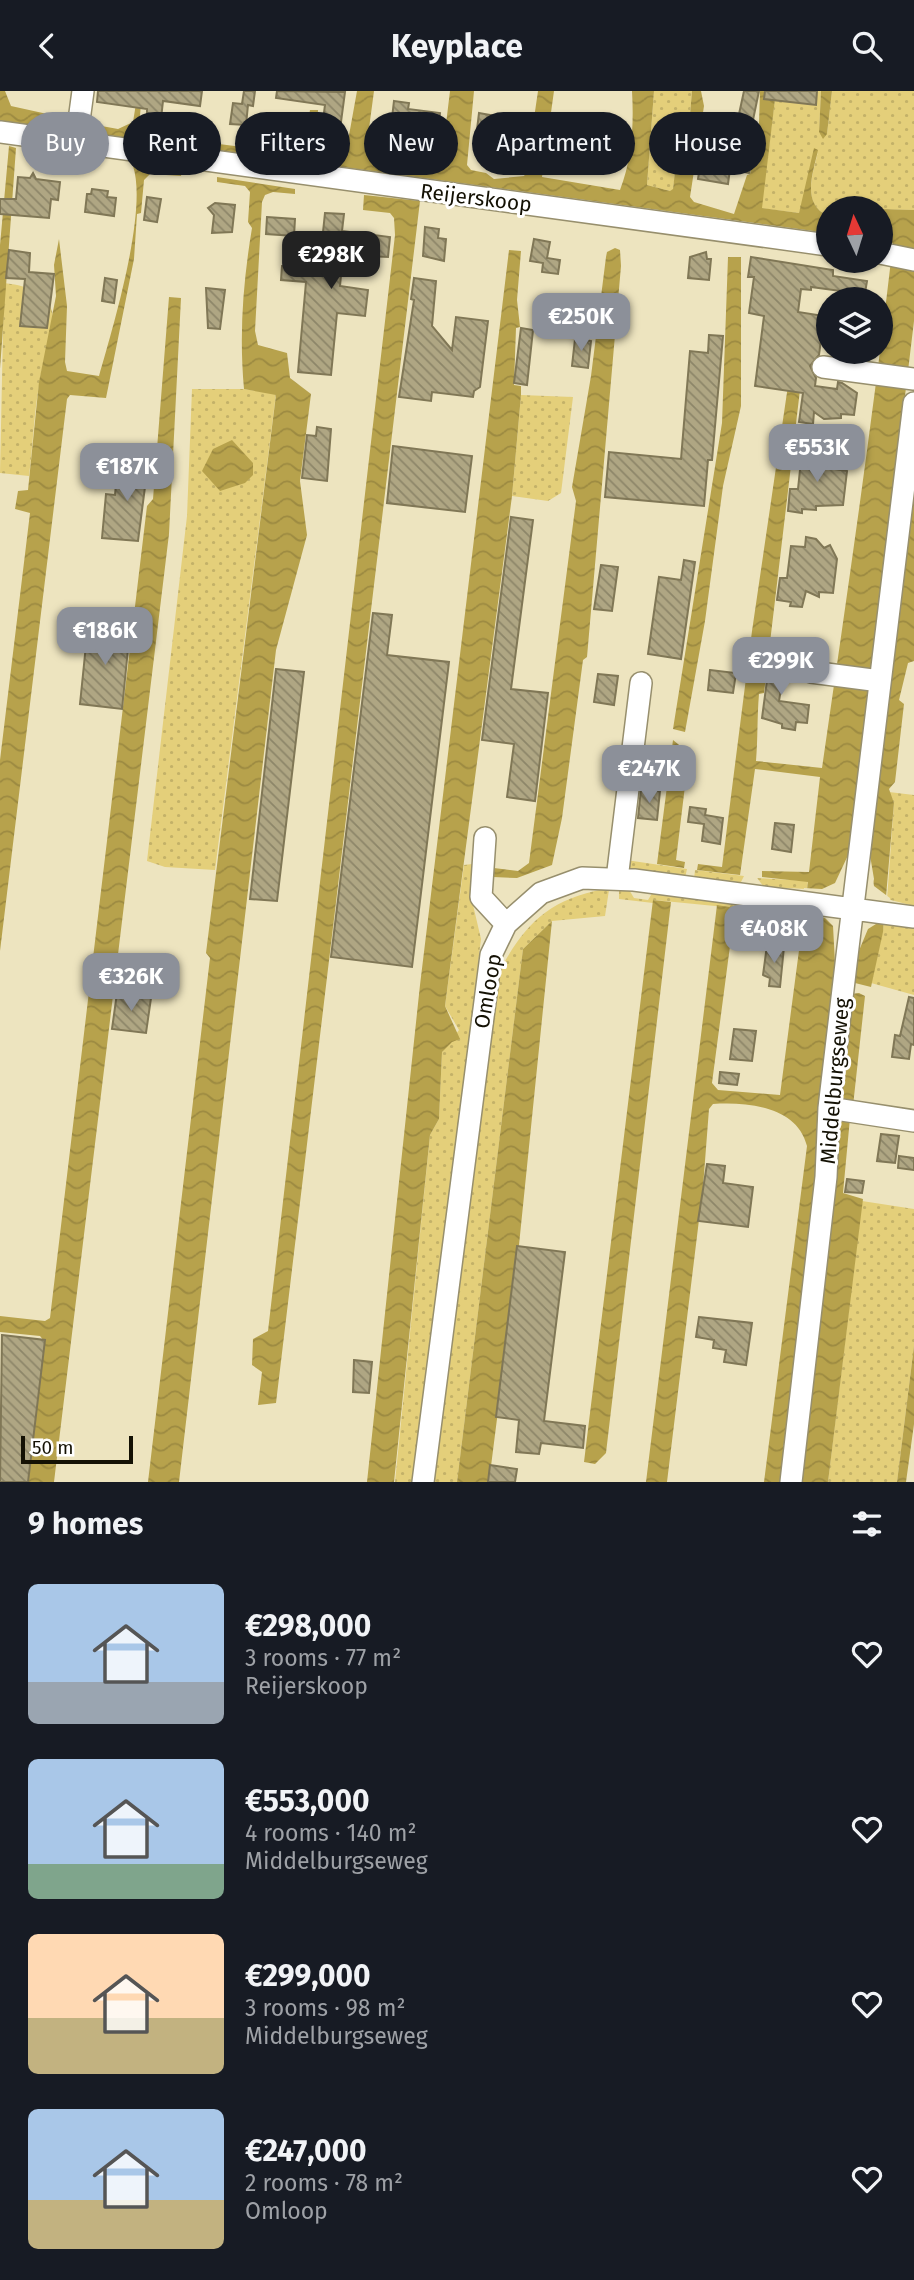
<!DOCTYPE html>
<meta charset="utf-8">
<style>
:root{--surface:#171b24;--page:#242831;--text:#f1f3f6;--muted:#9ea1a6;--accent:#8c9099}
body{margin:0;font-family:"Fira Sans",sans-serif;background:var(--page);color:var(--text);height:100vh;display:flex;flex-direction:column;font-size:26px;white-space:nowrap}
*{box-sizing:border-box;margin:0}
p{font-size:23px;color:var(--muted)}
.icon{flex:none;width:38px;height:38px;fill:none;stroke:currentColor;stroke-width:2;stroke-linecap:round;stroke-linejoin:round}
.map{position:relative;height:1391px;overflow:hidden}
.drawer{display:flex;flex-direction:column;background:var(--surface);flex:1}
.drawer>*{flex:none}
.guide{position:absolute;left:21px;top:21px;width:873px;height:63px;display:flex;gap:14px}
.needle{width:46px;rotate:356deg}
.controls{position:absolute;left:816px;top:105px;display:grid;gap:14px}
.controls a{display:grid;place-items:center;width:77px;height:77px;border-radius:50%;background:var(--surface);box-shadow:0 2px 5px #0004;font-size:35px}
.scale{position:absolute;left:21px;bottom:18px;width:112px;box-sizing:border-box;padding-left:7px;border:4px solid #141104;border-top:0;font-size:19px;line-height:24px;white-space:nowrap;color:#141104;-webkit-text-stroke:5px #fff;paint-order:stroke}
.price{position:absolute;translate:-50% -60px;padding:0 16px;border-radius:14px;background:var(--accent);color:#fff;font-size:23px;line-height:46px;filter:drop-shadow(0 2px 4px #0008)}
.price::after{content:'';position:absolute;left:50%;top:42px;width:21px;height:16px;margin-left:-10px;background:inherit;clip-path:polygon(0 0,100% 0,50% 100%)}
.price.selected{background:#222;color:#fff}
ul{padding:0;list-style:none}
li{display:flex;align-items:center;gap:21px;height:175px;padding:0 28px}
li span{display:grid;place-items:center;flex:none;width:196px;height:140px;border-radius:10px;color:#555}
li>.icon{margin-inline-start:auto}
span .icon{width:84px;height:84px;fill:#fffc;stroke-width:1}
li b{font-size:30px}
h2{display:flex;justify-content:space-between;align-items:center;height:84px;padding:0 28px;font-size:30px}
.chip{padding:0 24px;border-radius:32px;background:var(--surface);box-shadow:0 2px 5px #0004;font-size:24px;line-height:63px}
.chip.selected{background:var(--accent);color:#fff}
header{display:flex;justify-content:space-between;align-items:center;height:91px;padding:0 28px;background:var(--surface);font-size:32px;font-weight:700}
.map>svg:first-child{display:block}
</style>
<header><svg class="icon" aria-label="back" viewBox="0 0 24 24"><path d="M15 5l-7 7 7 7"/></svg>Keyplace<svg class="icon" aria-label="search" viewBox="0 0 24 24"><circle cx="10" cy="10" r="6"/><path d="M15 15l6 6"/></svg></header>
<div class="map">
<svg width="914" height="1391" viewBox="0 0 914 1391">
<defs>
<pattern id="grass-dots" width="8" height="8" patternUnits="userSpaceOnUse" patternTransform="scale(1.75)"><rect width="8" height="8" fill="#e4cf7a"/><path d="M2 2h.1M6 6h.1" fill="none" stroke="#c3b168" stroke-width="1.8" stroke-linecap="round"/></pattern>
<pattern id="water-waves" width="16" height="10" patternUnits="userSpaceOnUse" patternTransform="scale(1.75)"><rect width="16" height="10" fill="#b7a24c"/><path d="M0 5q4-4 8 0t8 0" fill="none" stroke="#9c8a41"/></pattern>
<pattern id="building-back-hatch" width="6" height="6" patternUnits="userSpaceOnUse" patternTransform="scale(1.75)"><rect width="6" height="6" fill="#afa683"/><path d="M-1 5l2 2M0 0l6 6M5-1l2 2" fill="none" stroke="#8d8669"/></pattern>
</defs>
<rect width="100%" height="100%" fill="#ede4bf"/>
<!-- grass -->
<path fill="url(#grass-dots)" d="M654,0H692L690,24L681,29L673,99L670,100L647,94Z
M776,0H821L819,41L827,43L832,0H914V119L828,117V125C801,112 813,84 818,60L799,122L761,117Z
M4,192C22,194 46,199 52,220C55,234 42,273 40,289C34,320 33,353 29,385L0,382Z
M192,298H244L276,303L215,779L165,776L147,770L187,425Z
M521,304L573,306L561,402L548,410L512,405Z
M889,701L914,704V815L887,808L894,712Z
M626,769L687,778L685,787L631,778Z
M472,773L470,801L481,848L415,1391H395L430,1044L439,1028L442,961L459,939L445,915L464,774Z
M695,779L744,785L740,793L694,788Z
M757,787L808,790L807,798L764,796Z
M628,797L634,807L648,809L654,799L761,815L762,832L734,828L735,817L654,809L653,812L619,808V799Z
M604,798L609,799L605,825L552,830L523,858L457,1391H431L494,890C522,837 543,810 604,798Z
M783,815L804,821L801,838L771,834L776,819Z
M885,830L914,838V904L871,892Z
M862,1110L914,1118V1255L897,1391H828Z"/>
<!-- water -->
<path fill="url(#water-waves)" d="M0,0H5L11,15L70,28L69,39L0,30Z
M138,0H142L139,37L219,53L298,63L302,61L310,19H318L316,54L346,61L357,0H374L366,60L438,68L442,66L450,0H474L467,74L471,79L486,82L494,88L524,85L526,82L538,0H554L542,86L620,99C632,68 634,34 632,0H654L647,94L670,100L673,98L681,29L690,24L692,0H701L704,15L690,106L694,111L734,123L747,84L750,83L759,32L760,0H776L762,117L799,122L814,57L818,59C813,83 801,112 828,125V142L85,41V32L118,38L133,31Z
M821,0H832L827,43L823,48L819,41Z
M9,55L16,57L0,278V154Z
M133,75L182,80L181,85L150,83L144,89L141,122L137,123L134,168L106,307L70,304L67,308L0,860V669L30,422L15,418L18,400L28,399L39,291L56,205L54,174L59,148L67,215L65,271L67,280L99,285C113,236 148,120 133,75Z
M217,86L295,98V103L273,101L265,104L262,111L255,240L258,254L287,262L290,287L311,303L300,390L307,444L276,559L179,1391H148L210,867L206,862L276,304L244,298C239,243 243,191 252,137L248,131L250,101L245,95L217,91Z
M364,104L420,110L276,1312L258,1314L262,1281L252,1274L253,1248L268,1240L395,144L394,127L390,122L363,119Z
M880,118L914,119V230L850,763L840,786L836,874L817,1029L820,1052L790,1345L783,1355L785,1391H764L807,1055C797,1015 748,1011 713,1013L709,1018L703,1096L667,1391H646L717,814L735,817L712,992L718,999L780,1004L808,791L762,786V780L809,781L820,686L755,678L740,784L697,779L698,773L722,776L752,540L796,240L802,282L764,602L759,603C757,626 758,647 756,670L822,677C847,504 873,328 893,152L880,150Z
M615,157L620,159L621,175L587,566L583,569L562,727L552,774L517,787L493,786L494,777L518,780L529,772L576,410L572,396L591,285L606,166L607,161Z
M509,159L521,160L517,209L520,236L516,237L514,294L521,295V304L512,405L445,915L460,948L452,951L442,961L439,1028L430,1044L394,1391H367L420,894Z
M728,166H741V315L723,395L705,530L685,641L673,638L722,332Z
M169,206L181,207L169,443L54,1391H27L44,1250L40,1245L0,1241V1225L45,1230L50,1227L147,415L153,408Z
M232,349L253,372V384L245,392L220,400L202,380L213,358Z
M914,405V570L908,572L899,609L904,613L895,691L889,698L894,712L883,841L871,896L855,892L854,878L874,788L870,764Z
M673,649L689,662L676,769L685,771L684,777L657,773Z
M653,809L671,811L606,1362L595,1373L584,1371Z
M552,830L519,1154L489,1391H457L523,858Z
M859,902L865,905L853,1015L842,1012V983L848,955L845,945L851,903Z
M850,1027L843,1102L863,1108L828,1391H799L838,1029Z
M914,1255V1333L906,1391H897Z"/>
<!-- pier -->
<path fill="#ede4bf" d="M850,760L853,764L844,787L838,835L840,872H835L833,835L825,827L801,821L804,797L822,798L835,792Z
M869,761L874,795L890,807L888,833H876L868,838L853,874L870,788Z"/>
<!-- building -->
<path fill="url(#building-back-hatch)" stroke="#807756" stroke-width="2" d="M98,0H202L200,15L163,10L161,28L147,26V18L97,11Z
M244,0H255L253,15L248,14L246,34L230,33L233,12L242,13Z
M277,0L345,1L341,31L323,29L325,14L276,7Z
M744,0H759L748,53L753,54L754,60L749,82L730,78L728,93L698,88L707,31L736,37Z
M765,0H817L816,14L764,8Z
M394,10L409,12L408,18L440,22L438,42L403,38L404,26L392,27Z
M479,22L496,25L493,46L486,56L482,48L476,47Z
M603,35L620,37L617,61L591,58L594,36Z
M33,82L36,88L60,91L58,109L51,108L49,127L0,123V108H16L18,86L30,87Z
M92,98L108,100L107,106L116,107L114,125L85,121L87,103H91Z
M147,106L161,108L157,131L144,129Z
M215,112L235,114L232,141L212,142L214,124L208,117Z
M325,122L344,123L342,140L390,146L388,166L343,164L340,195L368,199L365,225L337,222L331,284L298,281L306,191L281,189L282,175L307,178L308,169L320,170Z
M267,126L295,128L294,145L266,143Z
M425,136L439,138L438,147L446,148L444,170L423,165Z
M534,148L550,151L547,167L560,169L558,183L542,181L543,172L530,170Z
M9,159L30,162L29,181L54,183L47,237L20,235L25,188L6,187Z
M706,161L707,168H711L709,189L688,187L690,166Z
M751,166L833,179V185L867,190L864,208H839L841,200L811,196V199L801,198L798,221L824,225L819,264L810,275L816,287L815,295L837,298L838,291L842,292L857,302L854,324L841,323V327L824,328L814,321L813,333L799,331L803,302L755,295L764,225L749,222L754,186H748Z
M105,187L117,189L114,212L102,210Z
M414,187L436,190L432,235L452,259L456,226L488,230L480,296L474,300L473,306L432,301L431,310L399,306L414,209L411,208Z
M206,197L225,199L220,238L208,237Z
M521,237L533,239L527,294L514,292Z
M709,244L723,245L712,369H708L704,415L605,406L609,361L681,368L690,260L708,262Z
M575,248L591,250L588,277L572,275Z
M317,336L331,338L327,390L302,387L307,344L316,345Z
M393,355L472,365L465,421L387,412Z
M802,360L829,365L828,377L847,380L843,414L816,415V419L802,418V422L788,420L790,398H798Z
M132,363L149,365L138,450L102,447L106,403L115,404L117,382L130,383Z
M511,426L533,429L511,598L548,602L535,710L507,706L514,653L482,649Z
M806,446L816,448L824,457L830,454L837,468L833,502L819,501V506L806,500L802,516L790,515L791,511L777,509L780,487H787L791,455L805,456Z
M684,469L695,471L681,568L648,563L659,486L681,489Z
M601,474L618,476L612,520L594,518Z
M373,522L392,524L387,564L449,571L412,876L331,866Z
M88,534L130,538L122,618L80,613Z
M771,559L787,561L779,610L809,614L807,632L796,631L795,639L782,637V633L762,627Z
M276,578L304,581L277,810L250,808Z
M710,579L736,582L733,602L708,599Z
M598,583L618,585L614,614L594,611Z
M641,698L660,700L657,729L638,727Z
M690,716L706,718L705,724L723,727L720,753L702,750L704,733L688,731Z
M775,732L794,734L791,761L772,758Z
M767,854L784,856L780,896L769,895L770,887L763,884Z
M117,902L151,907L146,942L112,938Z
M909,906L914,907V954L911,953L909,968L892,966L895,944L900,945Z
M734,938L756,940L752,970L730,968Z
M720,981L739,983L737,994L719,992Z
M881,1043L899,1045L895,1072L877,1070Z
M899,1065L914,1067V1079L898,1077Z
M707,1073L725,1075L723,1092L753,1096L748,1136L698,1130Z
M847,1088L864,1090L862,1102L845,1101Z
M517,1155L565,1161L544,1330L585,1335L583,1357L541,1352L539,1363L516,1361L519,1329L496,1326Z
M699,1226L752,1232L746,1274L724,1271L726,1259L713,1257L714,1249L696,1246Z
M2,1244L45,1249L28,1391H0Z
M354,1269L372,1271L369,1302L353,1301Z
M490,1374L517,1378L515,1391H488Z"/>
<g fill="none" stroke-linecap="round" stroke-linejoin="round">
<defs>
<path id="minor" d="M0,41L828,154
M76,52L83,0
M880,162L914,169
M823,276L914,288
M811,581L880,590
M485,747L481,806L506,833
M617,788L641,592
M829,1017L914,1030
M423,1391L491,864L506,833L541,802L582,787L634,789L914,826
M791,1391L826,1086L829,1017L846,873L914,312"/>
</defs>
<!-- minor casing -->
<use href="#minor" stroke="#978f6d" stroke-width="24"/>
<!-- minor -->
<use href="#minor" stroke="#fff" stroke-width="21"/>
</g>
<g text-anchor="middle" stroke-width="6" stroke-linejoin="round" paint-order="stroke">
<!-- street labels -->
<g font-size="21" fill="#141104" stroke="#fff">
<text transform="translate(476 107) rotate(7)" y="7">Reijerskoop</text>
<text transform="translate(488 900) rotate(-80)" y="7">Omloop</text>
<text transform="translate(835 990) rotate(-85)" y="7">Middelburgseweg</text>
</g>
</g>
</svg>
<div class="controls">
<a><svg class="needle" viewBox="-14 -14 28 28"><path d="M0-13l5 13h-10z" fill="#e53935"/><path d="M0 13l5-13h-10z" fill="#9ea1a6"/></svg></a>
<a><svg class="icon" aria-label="layers" viewBox="0 0 24 24"><path d="M12 4l9 5-9 5-9-5zM3 14l9 5 9-5"/></svg></a>
</div>
<div class="scale">50 m</div>
<b class="price selected" style="left:331px;top:200px">€298K</b>
<b class="price" style="left:581px;top:262px">€250K</b>
<b class="price" style="left:817px;top:393px">€553K</b>
<b class="price" style="left:127px;top:412px">€187K</b>
<b class="price" style="left:105px;top:576px">€186K</b>
<b class="price" style="left:781px;top:606px">€299K</b>
<b class="price" style="left:649px;top:714px">€247K</b>
<b class="price" style="left:774px;top:874px">€408K</b>
<b class="price" style="left:131px;top:922px">€326K</b>
<div class="guide">
<a class="chip selected">Buy</a>
<a class="chip">Rent</a>
<a class="chip">Filters</a>
<a class="chip">New</a>
<a class="chip">Apartment</a>
<a class="chip">House</a>
</div>
</div>
<section class="drawer">
<h2>9 homes<svg class="icon" aria-label="filters" viewBox="0 0 24 24"><path d="M4 7h16M4 17h16"/><circle cx="9" cy="7" r="2"/><circle cx="15" cy="17" r="2"/></svg></h2>
<ul>
<li><span style="background:linear-gradient(#a9c7e8 70%,#9aa5b1 0)"><svg class="icon" aria-label="home" viewBox="0 0 24 24"><path d="M3 11l9-7 9 7M6 9v11h12V9"/></svg></span><div><b>€298,000</b><p>3 rooms · 77 m²</p><p>Reijerskoop</p></div><svg class="icon" aria-label="heart" viewBox="0 0 24 24"><path d="M12 20l-8-8c-3-5 5-10 8-4 3-6 11-1 8 4z"/></svg></li>
<li><span style="background:linear-gradient(#a9c7e8 75%,#7fa58c 0)"><svg class="icon" aria-label="home" viewBox="0 0 24 24"><path d="M3 11l9-7 9 7M6 9v11h12V9"/></svg></span><div><b>€553,000</b><p>4 rooms · 140 m²</p><p>Middelburgseweg</p></div><svg class="icon" aria-label="heart" viewBox="0 0 24 24"><path d="M12 20l-8-8c-3-5 5-10 8-4 3-6 11-1 8 4z"/></svg></li>
<li><span style="background:linear-gradient(#ffd9b3 60%,#c2b280 0)"><svg class="icon" aria-label="home" viewBox="0 0 24 24"><path d="M3 11l9-7 9 7M6 9v11h12V9"/></svg></span><div><b>€299,000</b><p>3 rooms · 98 m²</p><p>Middelburgseweg</p></div><svg class="icon" aria-label="heart" viewBox="0 0 24 24"><path d="M12 20l-8-8c-3-5 5-10 8-4 3-6 11-1 8 4z"/></svg></li>
<li><span style="background:linear-gradient(#a9c7e8 65%,#c2b280 0)"><svg class="icon" aria-label="home" viewBox="0 0 24 24"><path d="M3 11l9-7 9 7M6 9v11h12V9"/></svg></span><div><b>€247,000</b><p>2 rooms · 78 m²</p><p>Omloop</p></div><svg class="icon" aria-label="heart" viewBox="0 0 24 24"><path d="M12 20l-8-8c-3-5 5-10 8-4 3-6 11-1 8 4z"/></svg></li>
</ul>
</section>
